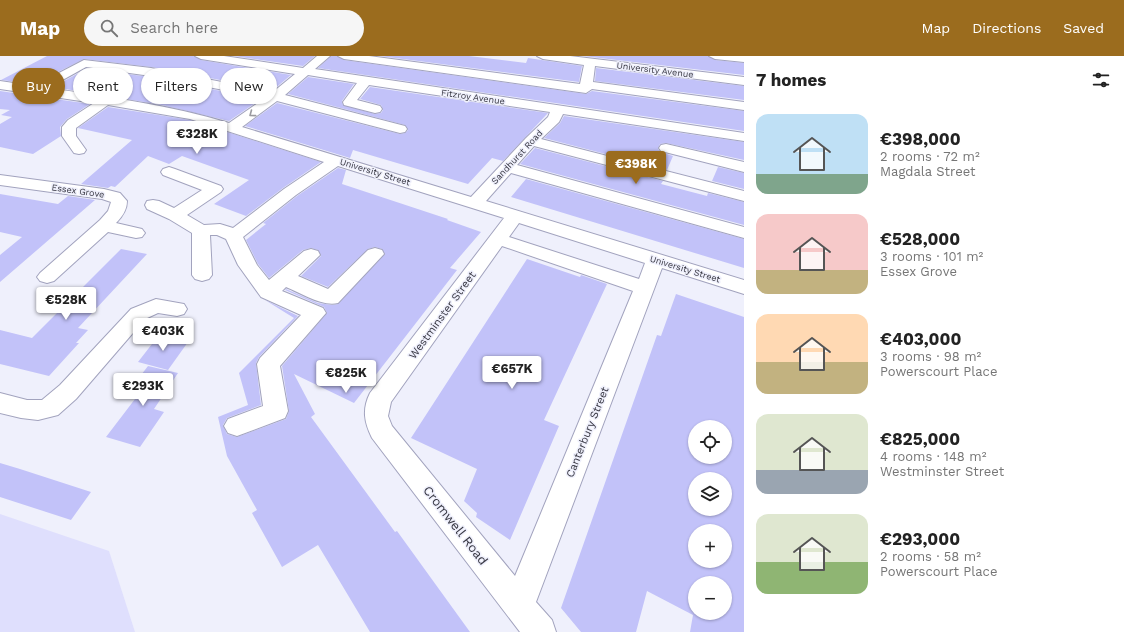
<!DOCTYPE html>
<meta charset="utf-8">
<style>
:root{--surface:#fff;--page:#f6f6f6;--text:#222;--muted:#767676;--accent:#9b6c1e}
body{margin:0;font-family:"Work Sans",sans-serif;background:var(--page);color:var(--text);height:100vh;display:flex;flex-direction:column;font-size:15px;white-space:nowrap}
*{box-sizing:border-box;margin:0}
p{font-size:13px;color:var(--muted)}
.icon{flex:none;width:22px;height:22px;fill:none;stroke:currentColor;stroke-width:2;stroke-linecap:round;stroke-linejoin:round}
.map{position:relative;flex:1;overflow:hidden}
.drawer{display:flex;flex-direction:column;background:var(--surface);width:380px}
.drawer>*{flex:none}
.hud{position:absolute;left:12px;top:12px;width:380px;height:36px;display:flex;gap:8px}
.buttons{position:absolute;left:688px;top:364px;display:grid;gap:8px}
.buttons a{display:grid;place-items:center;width:44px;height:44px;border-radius:50%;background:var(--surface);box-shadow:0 1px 3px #0004;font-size:20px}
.price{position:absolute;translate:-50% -34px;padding:0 9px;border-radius:4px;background:#fff;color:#222;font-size:13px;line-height:26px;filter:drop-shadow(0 1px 2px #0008)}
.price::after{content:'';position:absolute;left:50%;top:24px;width:12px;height:9px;margin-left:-6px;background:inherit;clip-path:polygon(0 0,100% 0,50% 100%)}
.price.current{background:var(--accent);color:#fff}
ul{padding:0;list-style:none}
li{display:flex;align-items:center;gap:12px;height:100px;padding:0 12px}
li span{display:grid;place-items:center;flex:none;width:112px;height:80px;border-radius:12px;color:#555}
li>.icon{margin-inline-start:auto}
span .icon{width:48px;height:48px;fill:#fffc;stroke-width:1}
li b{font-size:17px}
h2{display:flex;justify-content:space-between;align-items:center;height:48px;padding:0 12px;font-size:17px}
.chip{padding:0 14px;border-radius:18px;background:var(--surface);box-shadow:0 1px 3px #0004;font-size:14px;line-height:36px}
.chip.current{background:var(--accent);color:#fff}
header{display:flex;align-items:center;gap:24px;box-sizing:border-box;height:56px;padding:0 20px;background:var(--accent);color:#fff}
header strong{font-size:19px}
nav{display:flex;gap:22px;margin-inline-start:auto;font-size:14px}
.search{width:280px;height:36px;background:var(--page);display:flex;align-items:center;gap:10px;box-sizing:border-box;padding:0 14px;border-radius:22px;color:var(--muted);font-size:15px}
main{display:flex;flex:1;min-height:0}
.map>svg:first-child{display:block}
</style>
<header>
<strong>Map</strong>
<div class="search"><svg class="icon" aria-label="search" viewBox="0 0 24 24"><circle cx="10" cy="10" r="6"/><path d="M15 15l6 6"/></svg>Search here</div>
<nav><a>Map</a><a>Directions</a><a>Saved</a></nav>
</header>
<main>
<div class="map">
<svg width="744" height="576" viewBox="0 0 744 576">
<rect width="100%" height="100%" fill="#eff0fc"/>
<!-- green -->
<path fill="#dfdffd" d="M0,458L109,495L135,576H0Z"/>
<!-- building -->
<path fill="#c2c2f9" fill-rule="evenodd" d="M47,0H194L201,4L291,19L273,34L151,11L84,3L34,28L1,24Z
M234,0H315L303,10Z
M331,0H337L344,4L586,38L592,35L744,55V75L318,12Z
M380,0H469L526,7L528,2L582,10L579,26Z
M583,0H708L715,4L744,7V19Z
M596,12L744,30V44L595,25Z
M86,13L151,21L261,43L229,65L162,49L53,31Z
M308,21L354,28L342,45L343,49L375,58L381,57L383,54L381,49L360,43L370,31L548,57L503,105L492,102L468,128L353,94L350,102L245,70L277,47L400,78L405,77L408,74L405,69L288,38Z
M0,35L90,48L67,63L60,71L61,80L33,98L0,91V68L12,61L1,59L10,54L0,53Z
M108,51L190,64L321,106L283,132L246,160L214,148L249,124L182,100L169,108L148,100L115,131L111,130L108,132L81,128L132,84L78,72Z
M564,60L744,86V104L666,87L660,88L658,93L661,96L673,100L667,114L544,82L560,67Z
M535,92L663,125L661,128L707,140L708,137L744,146V169L520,108Z
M718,111L744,117V133L712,125Z
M338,112L346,114L342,128L448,163L447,164L481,176L450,212L457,214L354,347L294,318L315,358L311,361L395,476L397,475L470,576H370L318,489L282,511L252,457L257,454L227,400L218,361L248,349L239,317L294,262L265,244L298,260L259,301L256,307L261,349L227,362L223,369L227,378L237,381L286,363L289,355L282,310L327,257L324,251L285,234L286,233L318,247L332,249L338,248L385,198L382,193L375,191L368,193L328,231L301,220L321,200L318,194L311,192L303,194L269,222L258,208L246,184L266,168L263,167L297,140Z
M526,123L744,183V212L511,141Z
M0,138L58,148L68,140L95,144L0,226V199L22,181L0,176Z
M121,193L147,198L78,272L88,274L76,287H79L49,320L0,308V274L32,282Z
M527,203L580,221L581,219L607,228L544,364L559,370L510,484L476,461L477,457L464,445L477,413L411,382Z
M676,238L744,261V576H690L693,559L647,535L636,576H581L561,552L657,279L661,280ZM695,371H725V401H695ZM695,423H725V453H695ZM695,475H725V505H695ZM695,527H725V557H695Z
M159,279L188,286L168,314L138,306Z
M148,310L178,317L154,353L164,356L140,391L106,381L135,343L125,340Z
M0,407L20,413L91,436L71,464L0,441Z"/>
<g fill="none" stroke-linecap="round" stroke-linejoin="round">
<defs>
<path id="minor" d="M195,0H224L303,12L317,0H330L315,13L744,77V85L563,58L559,66L541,83L744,135V145L534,90L517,109L744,171V182L511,117L486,145L744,224V238L662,212L536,546L552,564L556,576H520L372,382C364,366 362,353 370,337L504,162L338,110L296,139L243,181L257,209L269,224L304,195L311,193L318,195L320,199L298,220L328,233L368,194L375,192L382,194L384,198L338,247C322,251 301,237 286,231L282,235L323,252L326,257L280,310L288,355L285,362L237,380L228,377L224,370L228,363L263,350L257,308L260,302L301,259L261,241L238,209L226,183L217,179H210L212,219L209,223L202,225L195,223L192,219V177L169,163L147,153L145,149L147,145L153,144L159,145L174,152L202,134L163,119L161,116L163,113L169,111L175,113L221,130L223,133L221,136L187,159L204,169L220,168L233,172L284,133L324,106L190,63L108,49L76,72V80L86,94L84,97L79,98L74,97L62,80V71L68,64L94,47L0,33V25L34,30L84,4L151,12L273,36L295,18L201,3ZM86,11L151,20L265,42L229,67C170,49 109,41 48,32ZM308,19L357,27L343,46L344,49L375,57L380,56L382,53L380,50L357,44L369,29L550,56L548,61L526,82L471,141L242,71L277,45L400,77L405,76L407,73L405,70L285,39ZM519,167L645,207L639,223L509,181ZM502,190L633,235L515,520L392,370L388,360L391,346Z
M338,0H369L580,28L584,9L543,3L537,0H570L744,21V29L595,10L593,26L744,46V54L592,33L586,37L344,3Z
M709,0H744V6L715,3Z
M666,88L744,106V116L661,95L659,92L661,89Z
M0,119L104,133L120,137L127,145C127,154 122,161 116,167L142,173L145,177L142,181L136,182L108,176L54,225L47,227L40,225L37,221L40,217L100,164L108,155L111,146L102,143L0,129Z
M156,243L184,248L187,253L184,258L177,260L158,257L145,263L76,343L58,359L38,364L21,362L0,357V337L27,344H42L60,329L131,253Z"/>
</defs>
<!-- minor casing -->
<use href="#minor" stroke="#a2a3be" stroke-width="2"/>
<!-- minor -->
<use href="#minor" fill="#fff" fill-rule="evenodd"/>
</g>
<!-- one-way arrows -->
<defs><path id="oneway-chevron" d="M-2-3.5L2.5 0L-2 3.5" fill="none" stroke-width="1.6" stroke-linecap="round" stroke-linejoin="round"/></defs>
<use stroke="#9b9ba0" href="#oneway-chevron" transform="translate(252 58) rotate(143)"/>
<g text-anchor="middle" stroke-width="3" stroke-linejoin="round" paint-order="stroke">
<!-- far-street labels -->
<g font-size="9" fill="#373742" stroke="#eff0fc">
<text transform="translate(655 14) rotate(7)" y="3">University Avenue</text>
<text transform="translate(473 41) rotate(8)" y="3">Fitzroy Avenue</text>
<text transform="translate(517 101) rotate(-47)" y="3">Sandhurst Road</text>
<text transform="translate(375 116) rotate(17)" y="3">University Street</text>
<text transform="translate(78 135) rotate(8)" y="3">Essex Grove</text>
<text transform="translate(685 213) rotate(17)" y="3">University Street</text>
</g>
<!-- street labels -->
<g font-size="11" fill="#373742" stroke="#eff0fc">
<text transform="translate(442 259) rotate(-54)" y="4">Westminster Street</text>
<text transform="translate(587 376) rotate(-68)" y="4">Canterbury Street</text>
</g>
<!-- near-street labels -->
<g font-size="13" fill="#373742" stroke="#eff0fc">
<text transform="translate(456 469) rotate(52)" y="5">Cromwell Road</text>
</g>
</g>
</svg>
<div class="buttons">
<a><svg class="icon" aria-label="locate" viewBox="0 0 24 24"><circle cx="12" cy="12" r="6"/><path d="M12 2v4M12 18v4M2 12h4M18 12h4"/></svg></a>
<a><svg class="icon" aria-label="layers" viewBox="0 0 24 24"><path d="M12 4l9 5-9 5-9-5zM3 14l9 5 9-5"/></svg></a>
<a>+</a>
<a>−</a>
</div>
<b class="price" style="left:197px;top:99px">€328K</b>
<b class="price current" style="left:636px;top:129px">€398K</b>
<b class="price" style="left:66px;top:265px">€528K</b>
<b class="price" style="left:163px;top:296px">€403K</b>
<b class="price" style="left:512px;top:334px">€657K</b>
<b class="price" style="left:346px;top:338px">€825K</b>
<b class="price" style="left:143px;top:351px">€293K</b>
<div class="hud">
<a class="chip current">Buy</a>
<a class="chip">Rent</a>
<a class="chip">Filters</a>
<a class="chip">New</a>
</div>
</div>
<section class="drawer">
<h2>7 homes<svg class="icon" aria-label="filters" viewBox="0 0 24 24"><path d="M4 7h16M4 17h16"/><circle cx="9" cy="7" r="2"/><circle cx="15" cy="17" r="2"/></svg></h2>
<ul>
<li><span style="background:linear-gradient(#bfe0f5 75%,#7fa58c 0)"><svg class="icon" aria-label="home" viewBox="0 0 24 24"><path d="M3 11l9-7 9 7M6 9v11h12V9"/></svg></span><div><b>€398,000</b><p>2 rooms · 72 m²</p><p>Magdala Street</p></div></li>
<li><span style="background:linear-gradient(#f6c9c9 70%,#c2b280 0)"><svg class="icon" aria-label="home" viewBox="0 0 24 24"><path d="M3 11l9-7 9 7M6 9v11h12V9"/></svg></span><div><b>€528,000</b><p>3 rooms · 101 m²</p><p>Essex Grove</p></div></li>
<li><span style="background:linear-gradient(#ffd9b3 60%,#c2b280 0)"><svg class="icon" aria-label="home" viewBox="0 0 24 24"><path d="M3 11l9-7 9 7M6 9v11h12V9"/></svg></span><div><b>€403,000</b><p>3 rooms · 98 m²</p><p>Powerscourt Place</p></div></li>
<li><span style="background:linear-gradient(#dfe7d0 70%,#9aa5b1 0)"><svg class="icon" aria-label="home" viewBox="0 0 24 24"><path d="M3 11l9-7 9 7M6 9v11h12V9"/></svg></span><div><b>€825,000</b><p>4 rooms · 148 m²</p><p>Westminster Street</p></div></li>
<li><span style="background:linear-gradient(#dfe7d0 60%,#8fb573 0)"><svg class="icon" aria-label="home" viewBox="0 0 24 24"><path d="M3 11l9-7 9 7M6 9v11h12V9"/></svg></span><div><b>€293,000</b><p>2 rooms · 58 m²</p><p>Powerscourt Place</p></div></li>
</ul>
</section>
</main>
